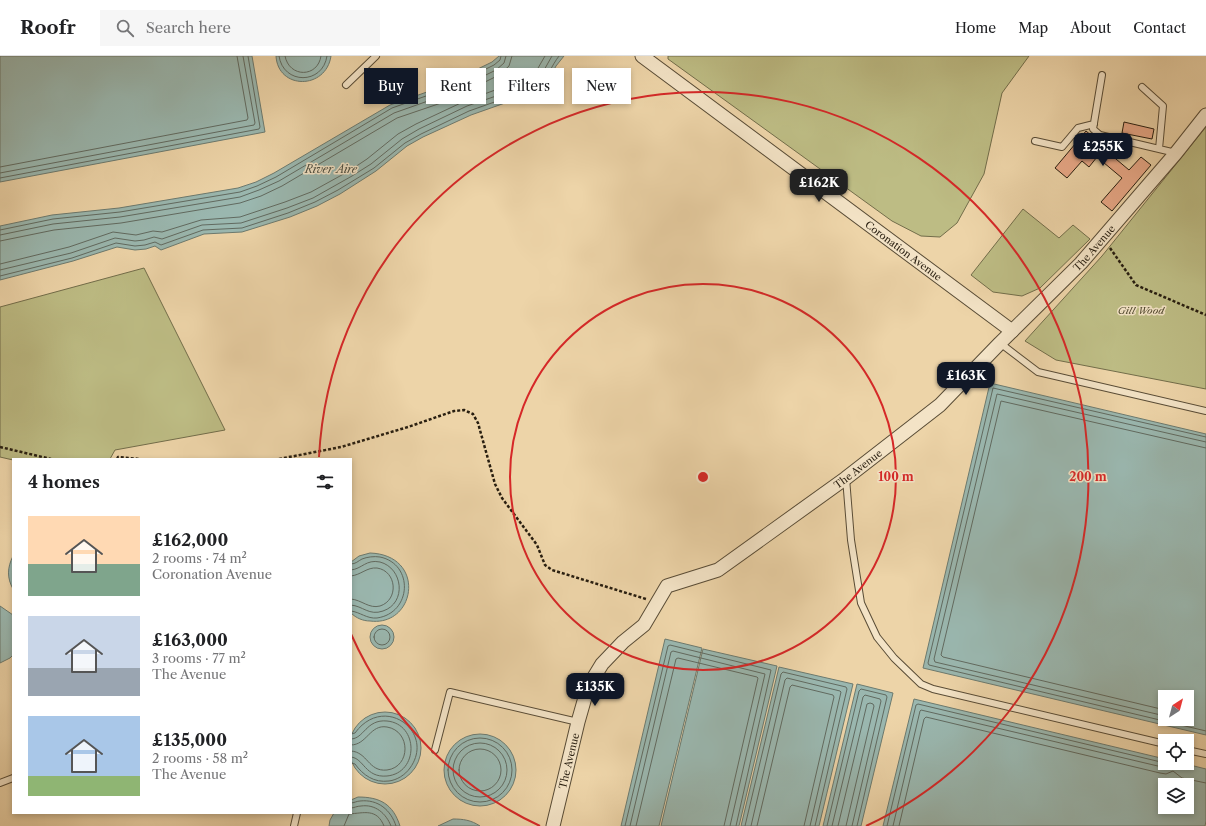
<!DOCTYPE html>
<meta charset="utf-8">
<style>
:root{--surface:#fff;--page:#f6f6f6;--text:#202124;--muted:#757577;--line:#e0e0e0;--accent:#111827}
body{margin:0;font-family:"Libre Caslon Text",serif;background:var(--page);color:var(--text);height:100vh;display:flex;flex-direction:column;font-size:15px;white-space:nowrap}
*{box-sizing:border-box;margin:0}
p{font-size:13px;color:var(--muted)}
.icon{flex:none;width:22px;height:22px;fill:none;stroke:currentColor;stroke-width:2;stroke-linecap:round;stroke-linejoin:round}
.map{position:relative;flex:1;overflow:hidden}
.panel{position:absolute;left:12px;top:402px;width:340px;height:356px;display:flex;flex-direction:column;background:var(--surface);border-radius:0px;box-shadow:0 2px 6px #0003}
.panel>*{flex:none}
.guide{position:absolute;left:364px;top:12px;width:380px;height:36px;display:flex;gap:8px}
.needle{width:26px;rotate:36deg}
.tools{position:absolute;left:1158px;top:634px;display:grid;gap:8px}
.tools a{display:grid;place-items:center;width:36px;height:36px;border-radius:0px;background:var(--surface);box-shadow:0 2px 6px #0003;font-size:20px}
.price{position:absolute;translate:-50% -34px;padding:0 9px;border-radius:8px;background:var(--accent);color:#fff;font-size:13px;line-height:26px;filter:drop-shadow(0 1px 2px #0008)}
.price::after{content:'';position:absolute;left:50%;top:24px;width:12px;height:9px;margin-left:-6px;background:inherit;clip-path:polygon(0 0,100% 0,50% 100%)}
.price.on{background:#222;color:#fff}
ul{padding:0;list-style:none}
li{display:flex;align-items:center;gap:12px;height:100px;padding:0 16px}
li span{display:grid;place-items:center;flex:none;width:112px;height:80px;border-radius:0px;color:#555}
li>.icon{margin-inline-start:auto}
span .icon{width:48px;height:48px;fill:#fffc;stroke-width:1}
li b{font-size:17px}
h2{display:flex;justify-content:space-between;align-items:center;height:48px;padding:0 16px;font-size:17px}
.tag{padding:0 14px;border-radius:0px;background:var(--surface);box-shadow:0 2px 6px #0003;font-size:14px;line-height:36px}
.tag.on{background:var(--accent);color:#fff}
header{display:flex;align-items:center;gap:24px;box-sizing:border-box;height:56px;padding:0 20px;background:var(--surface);border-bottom:1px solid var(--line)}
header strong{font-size:19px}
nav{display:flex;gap:22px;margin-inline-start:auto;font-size:14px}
.search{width:280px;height:36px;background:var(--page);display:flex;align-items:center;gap:10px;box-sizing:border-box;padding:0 14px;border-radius:0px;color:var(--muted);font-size:15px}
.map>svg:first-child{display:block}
</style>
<header>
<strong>Roofr</strong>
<div class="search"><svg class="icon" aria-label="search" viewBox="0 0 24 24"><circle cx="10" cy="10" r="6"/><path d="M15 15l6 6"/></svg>Search here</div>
<nav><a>Home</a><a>Map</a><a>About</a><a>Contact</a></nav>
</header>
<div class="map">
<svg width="1206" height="770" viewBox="0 0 1206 770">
<rect width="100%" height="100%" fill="#edd4a8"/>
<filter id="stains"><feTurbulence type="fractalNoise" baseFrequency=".005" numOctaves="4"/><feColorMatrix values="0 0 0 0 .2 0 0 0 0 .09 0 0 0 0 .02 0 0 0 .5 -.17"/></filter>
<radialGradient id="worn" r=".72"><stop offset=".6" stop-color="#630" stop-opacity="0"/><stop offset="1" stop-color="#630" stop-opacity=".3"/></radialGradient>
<!-- green -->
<path fill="#bdbc84" stroke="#726d4a" d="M668,0H1029L1002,37L984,118L957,167L940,181L921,180L892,165L668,3Z
M1206,71V333L1056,304L1025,285L1102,200Z
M1023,153L1059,182L1073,169L1090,183L1040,232L1022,240L993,236L971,219Z
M144,212L225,374L115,394L110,403H13V404L0,401V251Z"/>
<!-- water -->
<path fill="#9ab7af" stroke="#6c7a6f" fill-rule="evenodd" d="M0,0H252L265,76L0,126Z
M276,0H331C326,34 278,34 276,0Z
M499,0H564L556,10L546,29L539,35L471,59L423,81L407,90L376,115L340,138L317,150L290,161L242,176L204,178L161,194L155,190L146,193L135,194L117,191L73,205L0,224V170L52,159L119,152L238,132L256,126L274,117L390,49L441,31L492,6Z
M990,327L1206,378V679L923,612ZM1165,641H1187V663H1165Z
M370,497C427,499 416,571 370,565C363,565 356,562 351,557V506L359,500Z
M13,500V533C7,522 7,512 13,500Z
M0,550L13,559V599L10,602L0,607Z
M370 581a12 12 0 1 1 24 0a12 12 0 1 1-24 0Z
M665,583L702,592L659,770H621Z
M703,593L777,610L739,770H661Z
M779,611L853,628L819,770H741Z
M857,628L893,637L861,770H823Z
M914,643L1165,703V707H1182L1206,713V765L1205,770H883ZM1165,729H1187V751H1165Z
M349 692a36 36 0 1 1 72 0a36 36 0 1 1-72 0Z
M444 714a36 36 0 1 1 72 0a36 36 0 1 1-72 0Z
M358,741C380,741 393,748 400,770H329L330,764L334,757H351V744Z
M453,763C463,763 471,764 480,770H438Z"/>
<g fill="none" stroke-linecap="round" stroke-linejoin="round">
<!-- shore -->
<path stroke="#616a60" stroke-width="1" d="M279,0C283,29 323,29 327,0
M285,0C289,22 318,22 321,0
M0,111L247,64L248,62L237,0
M0,117L254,69L255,67L243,0
M0,122L259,73L260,71L248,0
M0,174L53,163L120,156L240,136L257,130L276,121L392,52L443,34L494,9L500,4L501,0
M0,179L53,168L120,161L240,141L259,134L279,125L394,57L445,39L496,14L504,7L506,0
M0,185L54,174L121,167L240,147L261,140L282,130L397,62L447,45L499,19L509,10L512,0
M0,208L69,191L113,176L136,179L153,175L162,176L201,164L240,161L285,146L311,136L349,115L367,103L398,78L416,68L465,45L531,21L534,19L545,0
M0,214L71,197L115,182L135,185L144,184L154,181L162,183L202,169L241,167L287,152L313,142L352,120L371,108L402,83L419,73L467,50L534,27L539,23L552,0
M0,220L72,202L116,187L135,190L145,189L155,186L161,189L203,174L242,172L288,157L315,146L338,134L374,112L405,87L421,78L469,55L537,31C547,24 551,10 559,0
M1206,381L993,332L928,607L929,609L1206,675
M351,508C356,508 358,505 362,503C367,501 374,500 380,501C414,508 412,557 377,562C367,563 360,556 351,555
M351,514C362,513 366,503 380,506C403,512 407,547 383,555C369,560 363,550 351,549
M351,520C361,519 367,511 377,512C397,515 399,544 380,550C369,553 362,544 351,543
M374 581a8 8 0 1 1 16 0a8 8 0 1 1-16 0Z
M1165,654L943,601L941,599L1001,345L1206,392
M1165,660L935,606L934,603L997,338L1206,386
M351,678L355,677C384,637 436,676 410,712C405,719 397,724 389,725C374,727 363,719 355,708L351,707
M448 714a32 32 0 1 1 64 0a32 32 0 1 1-64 0Z
M351,683C364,683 366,663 387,665C419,668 419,717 387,720C365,722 364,702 351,701
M453 714a27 27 0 1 1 54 0a27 27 0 1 1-54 0Z
M351,689C367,689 370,668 387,671C411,675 411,711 387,714C368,716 368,696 351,695
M459 714a21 21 0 1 1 42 0a21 21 0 1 1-42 0Z
M351,747C354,747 357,745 360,745C378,743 391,754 396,770
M351,752C354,752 357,750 361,750C375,748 386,757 391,770
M344,770L349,758C364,757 377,752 384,770
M625,770L668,590L670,589L771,614L736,770
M630,770L671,596L673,595L765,618L730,770
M636,770L676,603L678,602L757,621L758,622L724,770
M745,770L781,618L783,616L846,631L847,633L815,770
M751,770L785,624L787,622L840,635L841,636L810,770
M757,770L790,631L792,629L833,639L834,641L804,770
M827,770L859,635L861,633L886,639L887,641L857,770
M832,770L863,641L865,639L880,643L881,645L852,770
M838,770L867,648L870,647L873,648L874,650L846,770
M887,770L916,649L918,648L1165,707
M893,770L920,655L921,654L1162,711H1168L1172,707
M899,770L924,663L926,661L1160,717L1166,718L1173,715L1182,722L1206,727"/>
</g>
<!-- building -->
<path fill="#e8a887" stroke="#281e10" d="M1124,66L1154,73L1152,83L1122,77Z
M1086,75L1099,86L1097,87L1129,114L1141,101L1151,109L1112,155L1101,146L1122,122L1097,101L1089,111L1082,105L1067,122L1055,112Z"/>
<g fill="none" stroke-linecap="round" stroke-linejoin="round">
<defs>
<path id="lane" d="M1102,19L1093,73L1100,79L1176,97
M346,29L376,0
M1142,31L1163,50L1159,93
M1035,85L1062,91L1078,72L1094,68
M1000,287L1038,316L1206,355
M846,422L851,484L861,547L877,581L894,602L921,628L933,633L1165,688
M435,694L450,636L578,666
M1187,694L1206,698
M0,727L13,722
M294,770L297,757"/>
<g id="street">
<path id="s1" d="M642,0L1012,275"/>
<path id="s2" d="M553,770L578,666L588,631L602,608L623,586L644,569L667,530L718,514L846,422L940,349L1000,287L1081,207L1176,97L1206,59"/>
</g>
</defs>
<!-- lane casing -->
<use href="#lane" stroke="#594c36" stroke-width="8"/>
<!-- street casing -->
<use href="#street" stroke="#594c36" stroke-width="15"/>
<!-- path -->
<path stroke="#281e10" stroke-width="2.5" stroke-dasharray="3 2" stroke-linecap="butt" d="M1110,192L1136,229L1206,259
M0,391L51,403
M117,403L118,401L140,403
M279,403L341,391L408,371L454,355L464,354L473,358L478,367L495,428L502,442L537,489L545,509L552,514L646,543"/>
<!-- lane -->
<use href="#lane" stroke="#f3e3c6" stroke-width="6"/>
<!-- street -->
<use href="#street" stroke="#f3e3c6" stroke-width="13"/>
</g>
<!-- distance rings -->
<g fill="none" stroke="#d62828" stroke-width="2">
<circle cx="703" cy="421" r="193"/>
<path d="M540 770A385 385 0 0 1 351 578M319 401A385 385 0 1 1 866 770"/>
</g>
<g text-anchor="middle" stroke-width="3" stroke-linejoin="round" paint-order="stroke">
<!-- street labels -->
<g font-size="10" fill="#281e10" stroke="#f3e3c6">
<text dy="4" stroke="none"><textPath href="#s2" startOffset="823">The Avenue</textPath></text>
<text dy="4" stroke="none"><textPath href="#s1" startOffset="326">Coronation Avenue</textPath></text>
<text dy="4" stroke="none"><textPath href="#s2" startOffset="499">The Avenue</textPath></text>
<text dy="4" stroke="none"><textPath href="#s2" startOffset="67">The Avenue</textPath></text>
</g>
<!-- park labels -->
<g font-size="10" font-style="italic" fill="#554d33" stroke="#f3e3c6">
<text x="1141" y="258">Gill Wood</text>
</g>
<!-- water labels -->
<g font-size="11" font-style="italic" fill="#4a4c40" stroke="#f3e3c6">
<text x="331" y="117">River Aire</text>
</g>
</g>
<circle cx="703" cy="421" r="6" fill="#d62828" stroke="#f3e3c6" stroke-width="2"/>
<g font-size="12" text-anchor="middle" font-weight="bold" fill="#d62828" stroke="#f3e3c6" stroke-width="3" stroke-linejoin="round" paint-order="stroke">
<text x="896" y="425">100 m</text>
<text x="1088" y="425">200 m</text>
</g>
<rect width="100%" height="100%" filter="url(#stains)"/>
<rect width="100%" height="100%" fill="url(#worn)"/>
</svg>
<div class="tools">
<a><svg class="needle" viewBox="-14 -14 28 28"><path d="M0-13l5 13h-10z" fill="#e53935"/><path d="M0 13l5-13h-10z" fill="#757577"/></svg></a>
<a><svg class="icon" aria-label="locate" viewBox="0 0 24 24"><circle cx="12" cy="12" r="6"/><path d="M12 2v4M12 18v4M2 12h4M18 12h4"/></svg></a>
<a><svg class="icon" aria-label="layers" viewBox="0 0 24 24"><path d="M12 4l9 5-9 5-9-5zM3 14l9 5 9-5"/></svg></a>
</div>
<b class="price" style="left:1103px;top:111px">£255K</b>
<b class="price on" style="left:819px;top:147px">£162K</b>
<b class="price" style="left:966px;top:340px">£163K</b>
<b class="price" style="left:595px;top:651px">£135K</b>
<div class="guide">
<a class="tag on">Buy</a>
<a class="tag">Rent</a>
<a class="tag">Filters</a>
<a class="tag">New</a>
</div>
<section class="panel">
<h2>4 homes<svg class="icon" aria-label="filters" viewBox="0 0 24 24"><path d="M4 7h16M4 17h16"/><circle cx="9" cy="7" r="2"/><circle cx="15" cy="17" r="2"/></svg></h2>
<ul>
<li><span style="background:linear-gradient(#ffd9b3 60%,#7fa58c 0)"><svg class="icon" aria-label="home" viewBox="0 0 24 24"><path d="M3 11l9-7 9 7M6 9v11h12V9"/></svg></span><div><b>£162,000</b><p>2 rooms · 74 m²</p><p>Coronation Avenue</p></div></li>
<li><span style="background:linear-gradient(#c9d6e8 65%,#9aa5b1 0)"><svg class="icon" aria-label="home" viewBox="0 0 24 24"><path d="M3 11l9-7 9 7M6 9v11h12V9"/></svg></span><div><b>£163,000</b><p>3 rooms · 77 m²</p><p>The Avenue</p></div></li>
<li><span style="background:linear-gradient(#a9c7e8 75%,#8fb573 0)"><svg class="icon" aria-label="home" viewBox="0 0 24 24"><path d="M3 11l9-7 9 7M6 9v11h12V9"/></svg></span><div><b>£135,000</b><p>2 rooms · 58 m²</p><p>The Avenue</p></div></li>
</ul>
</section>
</div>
